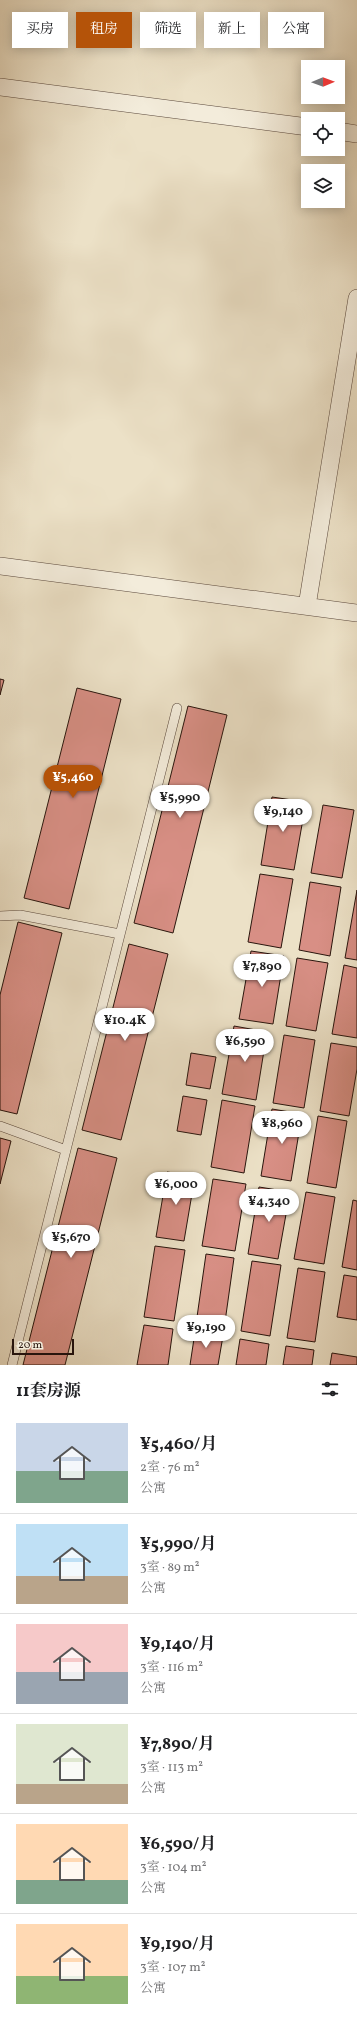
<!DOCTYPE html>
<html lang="zh">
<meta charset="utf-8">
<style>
:root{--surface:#fff;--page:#f2f2f2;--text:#202124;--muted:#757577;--line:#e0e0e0;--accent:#b45309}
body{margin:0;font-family:Vollkorn,"Noto Serif SC",serif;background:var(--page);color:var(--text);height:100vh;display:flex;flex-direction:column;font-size:15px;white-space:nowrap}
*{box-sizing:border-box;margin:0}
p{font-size:13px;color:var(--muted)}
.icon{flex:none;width:22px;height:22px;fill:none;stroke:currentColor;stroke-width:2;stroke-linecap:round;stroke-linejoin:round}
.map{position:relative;height:1365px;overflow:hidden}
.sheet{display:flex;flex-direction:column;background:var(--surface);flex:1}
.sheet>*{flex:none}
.top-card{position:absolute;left:12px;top:12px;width:333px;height:36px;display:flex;gap:8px}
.needle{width:26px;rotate:89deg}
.fabs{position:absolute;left:301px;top:60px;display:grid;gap:8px}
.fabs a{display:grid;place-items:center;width:44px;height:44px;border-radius:0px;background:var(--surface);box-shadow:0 2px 10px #0003;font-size:20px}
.scale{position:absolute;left:12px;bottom:10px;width:62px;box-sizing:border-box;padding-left:4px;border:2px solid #29150d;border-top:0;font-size:11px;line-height:14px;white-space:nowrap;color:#29150d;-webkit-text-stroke:3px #f3ecdb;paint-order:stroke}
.price{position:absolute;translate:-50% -34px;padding:0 9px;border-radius:14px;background:#fff;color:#222;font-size:13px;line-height:26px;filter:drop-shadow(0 1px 2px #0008)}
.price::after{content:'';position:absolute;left:50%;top:24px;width:12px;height:9px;margin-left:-6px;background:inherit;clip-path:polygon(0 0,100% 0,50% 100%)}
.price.on{background:var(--accent);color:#fff}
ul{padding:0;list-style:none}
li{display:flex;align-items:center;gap:12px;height:100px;padding:0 16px}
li+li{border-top:1px solid var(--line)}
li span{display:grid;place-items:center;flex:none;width:112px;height:80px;border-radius:0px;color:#555}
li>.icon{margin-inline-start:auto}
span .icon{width:48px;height:48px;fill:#fffc;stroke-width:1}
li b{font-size:17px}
h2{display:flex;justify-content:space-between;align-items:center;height:48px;padding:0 16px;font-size:17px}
.chip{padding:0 14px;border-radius:0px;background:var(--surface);box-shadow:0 2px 10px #0003;font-size:14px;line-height:36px}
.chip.on{background:var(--accent);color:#fff}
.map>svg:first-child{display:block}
</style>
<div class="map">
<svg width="357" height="1365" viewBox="0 0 357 1365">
<rect width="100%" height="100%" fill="#ece1c7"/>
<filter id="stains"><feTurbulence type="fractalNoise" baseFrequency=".005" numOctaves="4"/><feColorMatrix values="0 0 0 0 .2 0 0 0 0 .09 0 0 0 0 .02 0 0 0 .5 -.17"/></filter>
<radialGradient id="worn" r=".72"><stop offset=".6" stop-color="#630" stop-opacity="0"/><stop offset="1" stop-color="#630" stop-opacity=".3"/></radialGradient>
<!-- building -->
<path fill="#d88f85" stroke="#29150d" d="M0,679L4,680L0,695Z
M77,688L121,699L69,909L24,898Z
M188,706L227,715L173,933L134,923Z
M272,797L306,802L294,870L261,865Z
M323,805L354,810L342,878L311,873Z
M260,874L293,879L281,948L248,942Z
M310,882L341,887L330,956L299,950Z
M357,890V960L345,958Z
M18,922L62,933L17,1114L0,1110V995Z
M129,944L168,954L121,1140L82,1130Z
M251,951L284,956L273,1024L239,1019Z
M297,958L328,963L316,1031L286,1026Z
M344,965L357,968V1038L332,1034Z
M234,1026L267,1032L256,1100L222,1094Z
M284,1035L315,1040L304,1108L273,1103Z
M331,1043L357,1047V1069L349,1116L320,1111Z
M191,1053L216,1057L210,1089L186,1085Z
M183,1096L207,1100L201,1135L177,1131Z
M222,1100L255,1106L244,1173L211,1167Z
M272,1109L302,1114L291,1181L261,1176Z
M318,1116L347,1121L336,1188L307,1183Z
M0,1138L11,1141L0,1184Z
M78,1148L117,1158L65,1365H23Z
M167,1172L195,1176L184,1241L156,1237Z
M213,1179L246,1184L235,1251L202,1246Z
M259,1187L290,1192L278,1259L248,1254Z
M306,1192L335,1197L324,1264L294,1259Z
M353,1200L357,1201V1270L342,1267Z
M155,1246L185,1250L174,1321L144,1317Z
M206,1254L234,1258L224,1329L196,1324Z
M252,1261L281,1265L270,1336L241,1331Z
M298,1268L325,1272L315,1342L287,1338Z
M344,1275L357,1277V1320L337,1317Z
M144,1325L173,1329L168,1365H137Z
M195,1332L223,1336L218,1365H190Z
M240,1339L269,1344L266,1365H236Z
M286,1346L314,1350L312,1365H283Z
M332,1353L357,1357V1365H330Z"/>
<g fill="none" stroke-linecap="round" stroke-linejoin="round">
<defs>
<path id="lane" d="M0,916L20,915L120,934
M0,1126L66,1150
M12,1365L177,708"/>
<path id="street" d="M0,87L308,127
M338,131L357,134
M0,566L357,613
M307,606L357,298"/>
</defs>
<!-- lane casing -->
<use href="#lane" stroke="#5a483c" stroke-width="10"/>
<!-- street casing -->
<use href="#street" stroke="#5a483c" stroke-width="18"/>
<!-- lane -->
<use href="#lane" stroke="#f3ecdb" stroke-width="9"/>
<!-- street -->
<use href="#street" stroke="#f3ecdb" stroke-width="17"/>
</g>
<rect width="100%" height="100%" filter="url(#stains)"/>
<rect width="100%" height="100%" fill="url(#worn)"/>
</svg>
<div class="fabs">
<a><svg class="needle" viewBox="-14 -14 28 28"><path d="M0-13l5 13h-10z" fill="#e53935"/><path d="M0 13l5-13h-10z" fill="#757577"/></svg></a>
<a><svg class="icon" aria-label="locate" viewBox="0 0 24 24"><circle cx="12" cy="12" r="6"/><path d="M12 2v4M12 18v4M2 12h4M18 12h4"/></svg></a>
<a><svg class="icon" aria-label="layers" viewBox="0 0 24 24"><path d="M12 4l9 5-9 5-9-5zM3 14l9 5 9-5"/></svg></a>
</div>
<div class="scale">20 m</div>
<b class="price on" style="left:73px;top:799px">¥5,460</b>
<b class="price" style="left:180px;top:819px">¥5,990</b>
<b class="price" style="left:283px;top:833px">¥9,140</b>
<b class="price" style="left:262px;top:988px">¥7,890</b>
<b class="price" style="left:125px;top:1042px">¥10.4K</b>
<b class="price" style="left:245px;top:1063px">¥6,590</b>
<b class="price" style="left:282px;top:1145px">¥8,960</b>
<b class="price" style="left:176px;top:1206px">¥6,000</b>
<b class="price" style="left:269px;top:1223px">¥4,340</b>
<b class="price" style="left:71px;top:1259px">¥5,670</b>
<b class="price" style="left:206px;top:1349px">¥9,190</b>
<div class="top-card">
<a class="chip">买房</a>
<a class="chip on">租房</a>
<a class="chip">筛选</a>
<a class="chip">新上</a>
<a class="chip">公寓</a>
</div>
</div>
<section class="sheet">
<h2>11套房源<svg class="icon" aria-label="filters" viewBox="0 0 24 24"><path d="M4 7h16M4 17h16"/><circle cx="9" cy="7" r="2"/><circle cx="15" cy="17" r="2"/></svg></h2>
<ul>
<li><span style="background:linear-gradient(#c9d6e8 60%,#7fa58c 0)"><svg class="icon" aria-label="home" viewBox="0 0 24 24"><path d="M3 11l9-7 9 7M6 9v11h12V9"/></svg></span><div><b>¥5,460/月</b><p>2室 · 76 m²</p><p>公寓</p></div></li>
<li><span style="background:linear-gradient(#bfe0f5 65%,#b9a48a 0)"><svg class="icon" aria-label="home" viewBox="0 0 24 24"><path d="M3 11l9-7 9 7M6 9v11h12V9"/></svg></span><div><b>¥5,990/月</b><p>3室 · 89 m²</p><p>公寓</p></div></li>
<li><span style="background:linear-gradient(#f6c9c9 60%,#9aa5b1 0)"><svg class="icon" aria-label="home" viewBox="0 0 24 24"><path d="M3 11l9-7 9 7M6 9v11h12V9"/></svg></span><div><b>¥9,140/月</b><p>3室 · 116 m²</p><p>公寓</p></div></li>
<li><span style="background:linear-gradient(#dfe7d0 75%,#b9a48a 0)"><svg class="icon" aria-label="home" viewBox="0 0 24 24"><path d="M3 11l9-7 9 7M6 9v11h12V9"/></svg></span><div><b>¥7,890/月</b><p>3室 · 113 m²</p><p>公寓</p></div></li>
<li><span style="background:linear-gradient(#ffd9b3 70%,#7fa58c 0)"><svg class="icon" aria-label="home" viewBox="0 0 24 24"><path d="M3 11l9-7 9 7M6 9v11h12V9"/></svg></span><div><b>¥6,590/月</b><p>3室 · 104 m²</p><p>公寓</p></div></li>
<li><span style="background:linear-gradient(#ffd9b3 65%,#8fb573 0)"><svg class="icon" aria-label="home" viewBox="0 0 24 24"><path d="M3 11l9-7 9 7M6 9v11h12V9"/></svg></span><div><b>¥9,190/月</b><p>3室 · 107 m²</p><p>公寓</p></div></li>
</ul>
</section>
